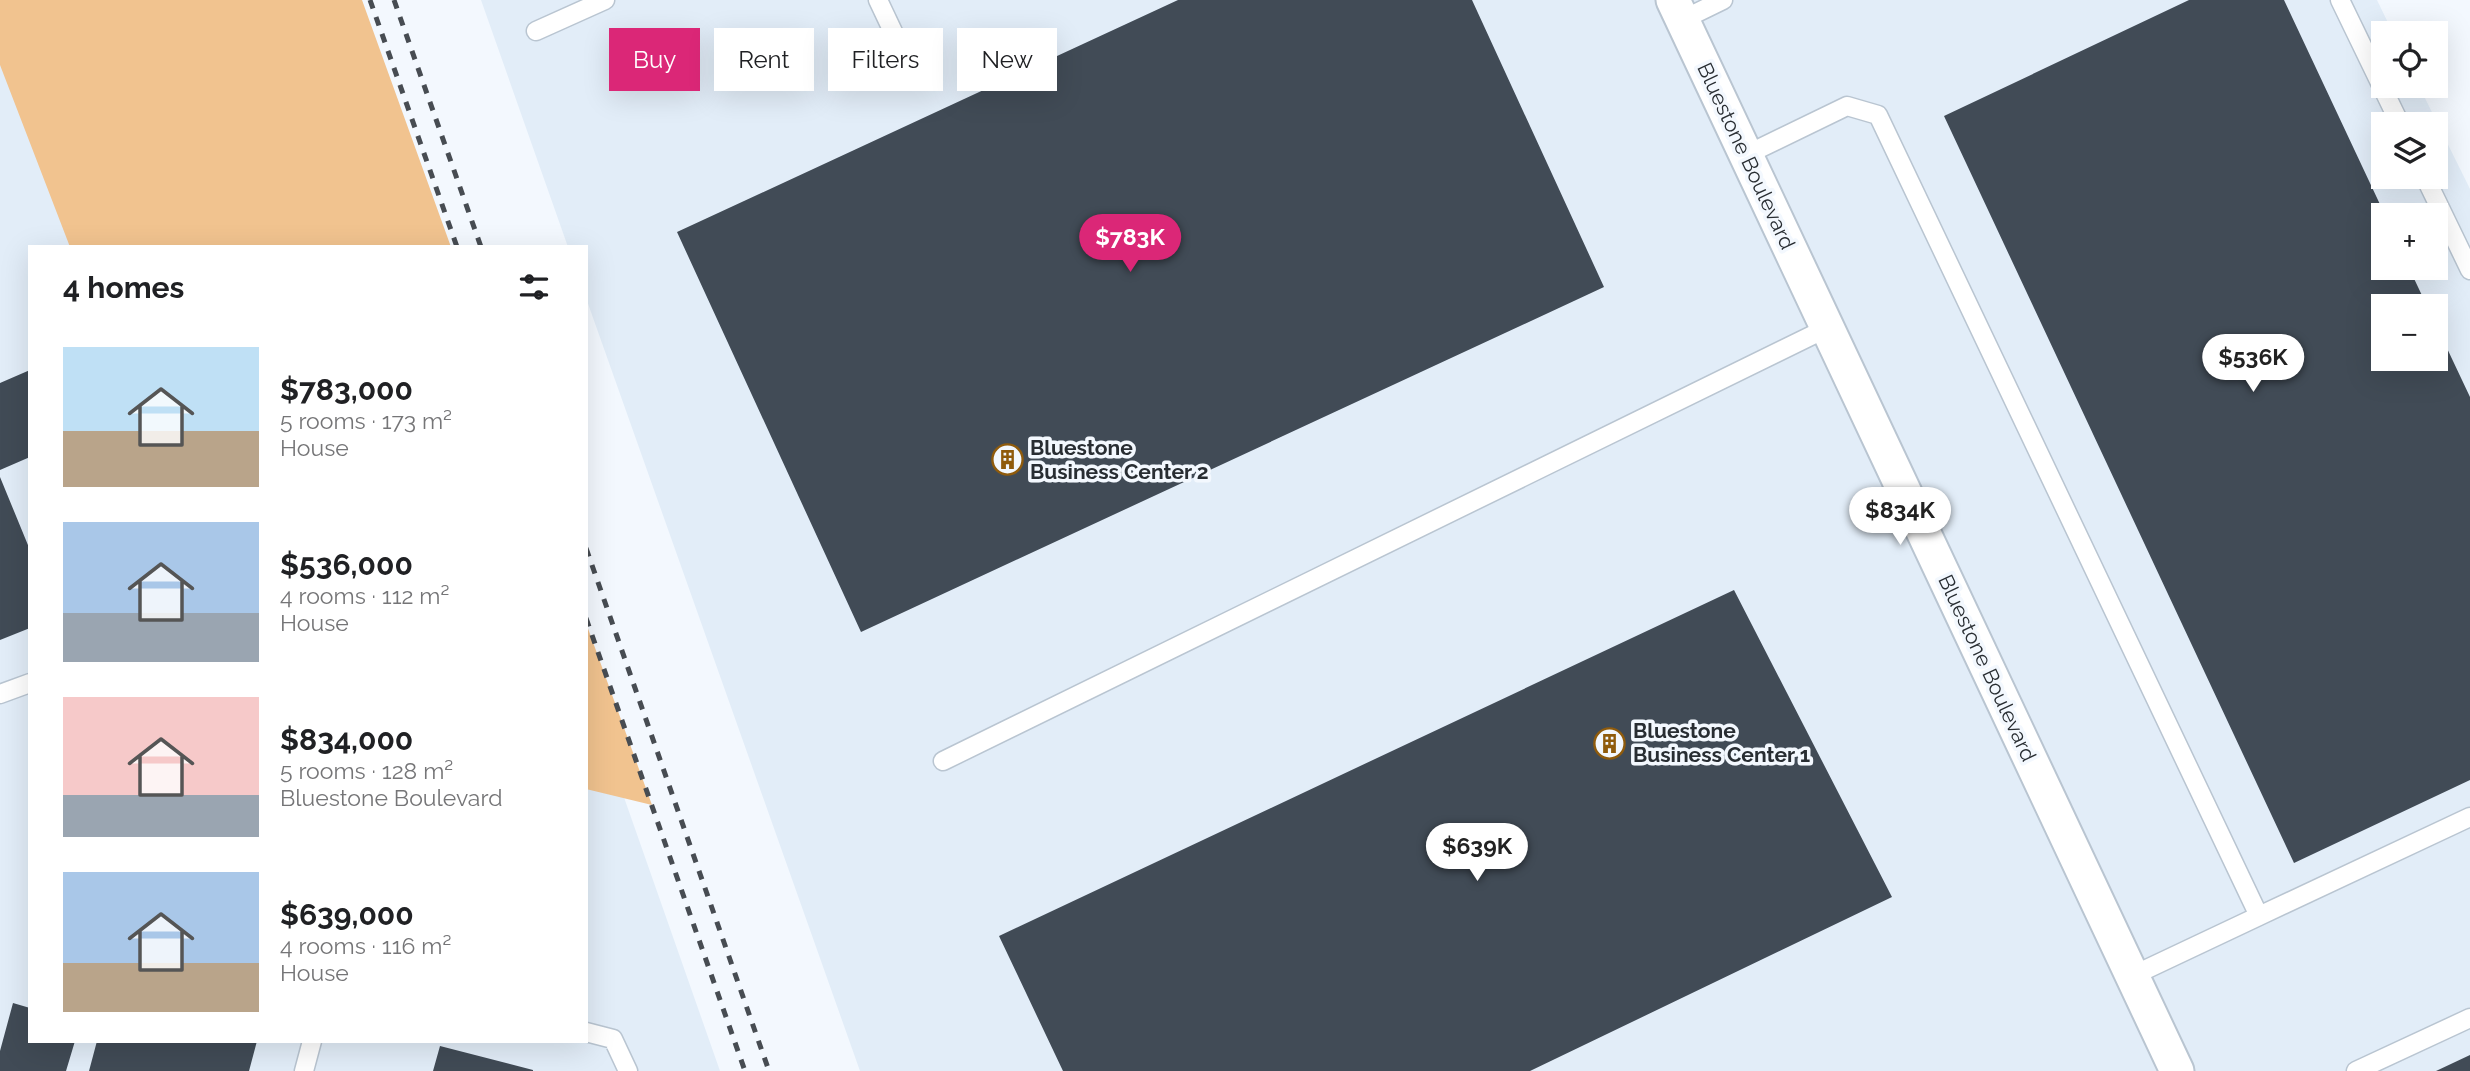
<!DOCTYPE html>
<meta charset="utf-8">
<style>
:root{--surface:#fff;--page:#f6f6f6;--text:#202124;--muted:#757577;--accent:#db2777}
body{margin:0;font-family:Raleway,sans-serif;background:var(--page);color:var(--text);height:100vh;display:flex;flex-direction:column;font-size:26px;white-space:nowrap}
*{box-sizing:border-box;margin:0}
p{font-size:23px;color:var(--muted)}
.icon{flex:none;width:38px;height:38px;fill:none;stroke:currentColor;stroke-width:2;stroke-linecap:round;stroke-linejoin:round}
.map{position:relative;flex:1;overflow:hidden}
.drawer{position:absolute;left:28px;top:245px;width:560px;height:798px;display:flex;flex-direction:column;background:var(--surface);border-radius:0px;box-shadow:0 7px 28px #0002}
.drawer>*{flex:none}
.guide{position:absolute;left:609px;top:28px;width:665px;height:63px;display:flex;gap:14px}
.buttons{position:absolute;left:2371px;top:21px;display:grid;gap:14px}
.buttons a{display:grid;place-items:center;width:77px;height:77px;border-radius:0px;background:var(--surface);box-shadow:0 7px 28px #0002;font-size:35px}
.price{position:absolute;translate:-50% -60px;padding:0 16px;border-radius:24px;background:#fff;color:#222;font-size:23px;line-height:46px;filter:drop-shadow(0 2px 4px #0008)}
.price::after{content:'';position:absolute;left:50%;top:42px;width:21px;height:16px;margin-left:-10px;background:inherit;clip-path:polygon(0 0,100% 0,50% 100%)}
.price.selected{background:var(--accent);color:#fff}
ul{padding:0;list-style:none}
li{display:flex;align-items:center;gap:21px;height:175px;padding:0 35px}
li span{display:grid;place-items:center;flex:none;width:196px;height:140px;border-radius:0px;color:#555}
li>.icon{margin-inline-start:auto}
span .icon{width:84px;height:84px;fill:#fffc;stroke-width:1}
li b{font-size:30px}
h2{display:flex;justify-content:space-between;align-items:center;height:84px;padding:0 35px;font-size:30px}
.chip{padding:0 24px;border-radius:0px;background:var(--surface);box-shadow:0 7px 28px #0002;font-size:24px;line-height:63px}
.chip.selected{background:var(--accent);color:#fff}
.map>svg:first-child{display:block}
</style>
<div class="map">
<svg width="2470" height="1071" viewBox="0 0 2470 1071">
<rect width="100%" height="100%" fill="#f3f8fe"/>
<!-- built -->
<path fill="#e2edf8" fill-rule="evenodd" d="M0,0L431,247H30V1041H586V689L720,1071H0Z
M481,0H2377L2393,33H2384V86H2419L2470,189V1071H860L586,298V247H568ZM2384,124H2436V177H2384ZM2384,215H2436V268H2384ZM2384,306H2436V359H2384Z"/>
<!-- green -->
<path fill="#f1c38f" d="M0,0H362L451,247H70L0,65Z
M586,623L652,805L586,789Z"/>
<!-- building -->
<path fill="#414b56" d="M1178,0H1472L1604,287L861,632L677,232Z
M2189,0H2284L2385,215L2384,268H2409L2427,306H2384V359H2436V325L2470,397V780L2294,863L1944,116Z
M30,370V457L0,470V383Z
M0,477L30,550V628L0,640Z
M1734,590L1892,897L1530,1071H1063L999,936Z
M13,1003L30,1008V1041H75L66,1071H0V1051Z
M97,1041H257L249,1071H89Z
M440,1046L533,1070V1071H433Z
M2470,1055V1071H2436Z"/>
<g fill="none" stroke-linecap="round" stroke-linejoin="round">
<defs>
<path id="lane" d="M878,0L905,57
M2340,0L2400,124
M1682,20L1723,0
M536,31L605,0
M1746,155L1847,106L1878,115L2259,916L2132,976
M2425,177L2470,270
M0,694L30,683
M943,761L1827,328
M2259,916L2470,817
M586,1032L613,1039L628,1071
M304,1071L312,1041
M2356,1071L2470,1018"/>
<path id="street" d="M1673,0L2177,1071"/>
</defs>
<!-- lane casing -->
<use href="#lane" stroke="#b9c5d1" stroke-width="21"/>
<!-- street casing -->
<use href="#street" stroke="#b9c5d1" stroke-width="37"/>
<!-- lane -->
<use href="#lane" stroke="#fff" stroke-width="18"/>
<!-- street -->
<use href="#street" stroke="#fff" stroke-width="33"/>
<!-- rail -->
<path stroke="#474c52" stroke-width="5" stroke-dasharray="9 9" stroke-linecap="butt" d="M370,0L457,247
M394,0L481,247
M586,548L769,1071
M586,618L745,1071"/>
</g>
<!-- icons -->
<defs>
<symbol id="building-ring" viewBox="-11 -11 22 22"><circle r="9.5" fill="#f3f8fe" stroke="#8f5b0c" stroke-width="1.5"/><path d="M-4-6H4V6H1V3H-1V6H-4ZM-2.5-4.3h1.7v1.8h-1.7ZM.8-4.3h1.7v1.8H.8ZM-2.5-1h1.7V.8h-1.7ZM.8-1h1.7V.8H.8Z" fill="#8f5b0c"/></symbol>
</defs>
<g fill-rule="evenodd">
<use href="#building-ring" x="990" y="442" width="35" height="35"/>
<use href="#building-ring" x="1592" y="726" width="35" height="35"/>
</g>
<g text-anchor="middle" stroke-width="7" stroke-linejoin="round" paint-order="stroke">
<!-- street labels -->
<g font-size="21" fill="#282d32" stroke="#f3f8fe">
<text transform="translate(1746 156) rotate(65)" y="7">Bluestone Boulevard</text>
<text transform="translate(1987 668) rotate(65)" y="7">Bluestone Boulevard</text>
</g>
<!-- poi labels -->
<g font-size="21" font-weight="bold" fill="#282d32" stroke="#f3f8fe" text-anchor="start">
<text x="1030" y="455">Bluestone<tspan x="1030" dy="24">Business Center 2</tspan></text>
<text x="1633" y="738">Bluestone<tspan x="1633" dy="24">Business Center 1</tspan></text>
</g>
</g>
</svg>
<div class="buttons">
<a><svg class="icon" aria-label="locate" viewBox="0 0 24 24"><circle cx="12" cy="12" r="6"/><path d="M12 2v4M12 18v4M2 12h4M18 12h4"/></svg></a>
<a><svg class="icon" aria-label="layers" viewBox="0 0 24 24"><path d="M12 4l9 5-9 5-9-5zM3 14l9 5 9-5"/></svg></a>
<a>+</a>
<a>−</a>
</div>
<b class="price selected" style="left:1130px;top:274px">$783K</b>
<b class="price" style="left:2253px;top:394px">$536K</b>
<b class="price" style="left:1900px;top:547px">$834K</b>
<b class="price" style="left:1477px;top:883px">$639K</b>
<div class="guide">
<a class="chip selected">Buy</a>
<a class="chip">Rent</a>
<a class="chip">Filters</a>
<a class="chip">New</a>
</div>
<section class="drawer">
<h2>4 homes<svg class="icon" aria-label="filters" viewBox="0 0 24 24"><path d="M4 7h16M4 17h16"/><circle cx="9" cy="7" r="2"/><circle cx="15" cy="17" r="2"/></svg></h2>
<ul>
<li><span style="background:linear-gradient(#bfe0f5 60%,#b9a48a 0)"><svg class="icon" aria-label="home" viewBox="0 0 24 24"><path d="M3 11l9-7 9 7M6 9v11h12V9"/></svg></span><div><b>$783,000</b><p>5 rooms · 173 m²</p><p>House</p></div></li>
<li><span style="background:linear-gradient(#a9c7e8 65%,#9aa5b1 0)"><svg class="icon" aria-label="home" viewBox="0 0 24 24"><path d="M3 11l9-7 9 7M6 9v11h12V9"/></svg></span><div><b>$536,000</b><p>4 rooms · 112 m²</p><p>House</p></div></li>
<li><span style="background:linear-gradient(#f6c9c9 70%,#9aa5b1 0)"><svg class="icon" aria-label="home" viewBox="0 0 24 24"><path d="M3 11l9-7 9 7M6 9v11h12V9"/></svg></span><div><b>$834,000</b><p>5 rooms · 128 m²</p><p>Bluestone Boulevard</p></div></li>
<li><span style="background:linear-gradient(#a9c7e8 65%,#b9a48a 0)"><svg class="icon" aria-label="home" viewBox="0 0 24 24"><path d="M3 11l9-7 9 7M6 9v11h12V9"/></svg></span><div><b>$639,000</b><p>4 rooms · 116 m²</p><p>House</p></div></li>
</ul>
</section>
</div>
